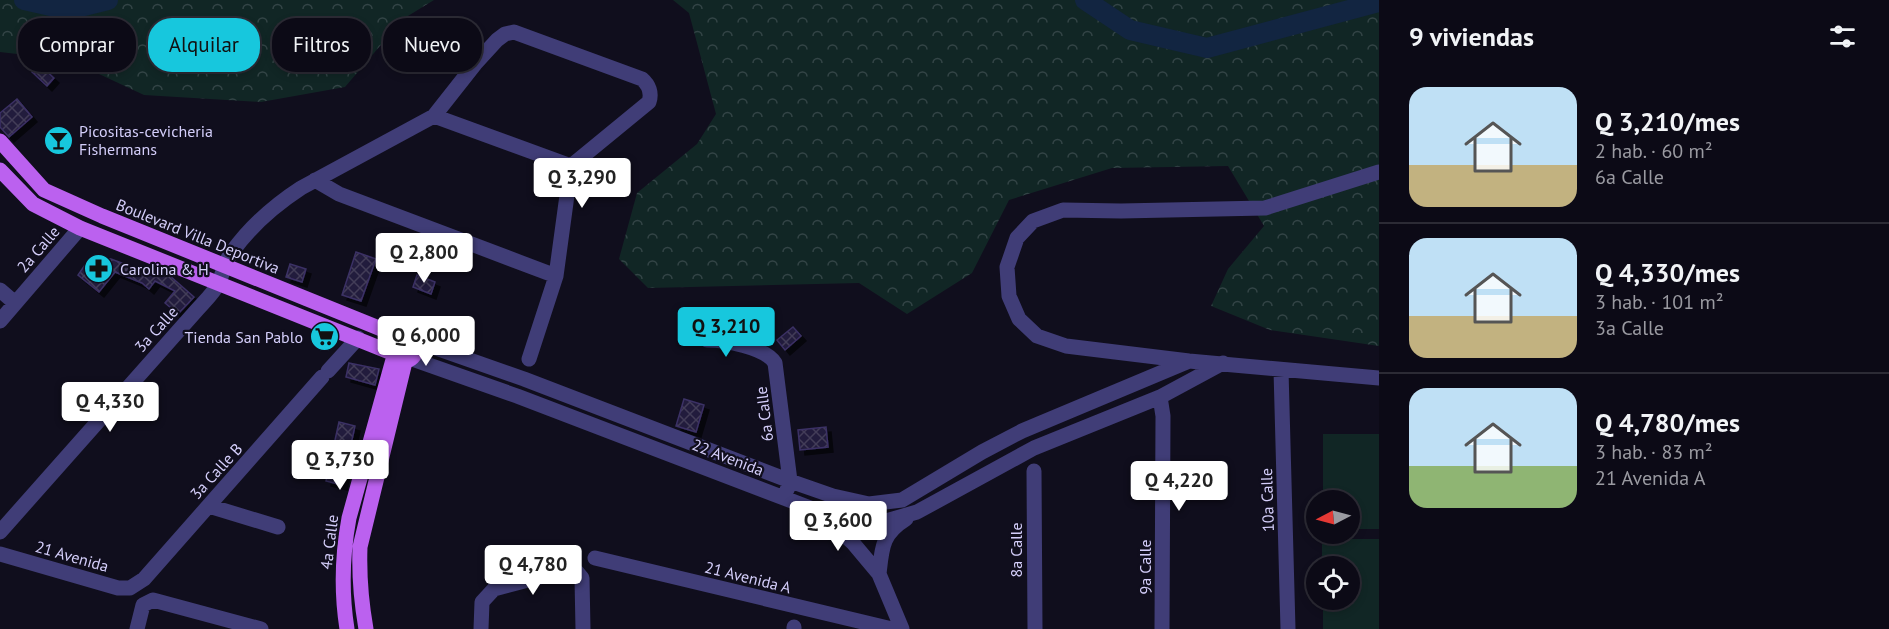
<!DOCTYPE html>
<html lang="es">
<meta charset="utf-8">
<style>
:root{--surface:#0c0a16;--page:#15131f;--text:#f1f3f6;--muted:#9a9aa1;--line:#2c2b35;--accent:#17c7dd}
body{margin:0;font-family:"PT Sans",sans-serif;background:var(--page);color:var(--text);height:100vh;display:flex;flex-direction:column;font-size:22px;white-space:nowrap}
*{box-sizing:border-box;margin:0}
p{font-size:20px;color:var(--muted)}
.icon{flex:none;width:33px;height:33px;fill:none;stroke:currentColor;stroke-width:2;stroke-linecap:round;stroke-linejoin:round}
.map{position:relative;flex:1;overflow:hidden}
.drawer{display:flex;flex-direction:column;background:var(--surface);width:510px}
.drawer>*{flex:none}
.banner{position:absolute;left:18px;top:18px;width:570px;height:54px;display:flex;gap:12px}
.needle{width:39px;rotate:264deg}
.tools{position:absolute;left:1306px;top:490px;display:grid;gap:12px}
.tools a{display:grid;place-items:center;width:54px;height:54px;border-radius:50%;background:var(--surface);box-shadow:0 3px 9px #0003,0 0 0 2px var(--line);font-size:30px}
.price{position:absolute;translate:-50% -51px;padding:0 14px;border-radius:6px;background:#fff;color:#222;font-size:20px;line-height:39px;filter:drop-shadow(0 2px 3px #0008)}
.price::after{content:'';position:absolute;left:50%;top:36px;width:18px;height:14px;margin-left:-9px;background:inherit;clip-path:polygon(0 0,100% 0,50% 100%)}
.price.selected{background:var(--accent);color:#111}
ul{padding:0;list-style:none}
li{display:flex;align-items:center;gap:18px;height:150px;padding:0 30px}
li+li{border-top:2px solid var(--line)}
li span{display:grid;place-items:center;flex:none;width:168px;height:120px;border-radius:18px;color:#555}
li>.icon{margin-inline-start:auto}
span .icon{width:72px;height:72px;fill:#fffc;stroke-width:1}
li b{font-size:26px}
h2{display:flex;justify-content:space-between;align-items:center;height:72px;padding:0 30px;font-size:26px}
.chip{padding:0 21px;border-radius:24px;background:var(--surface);box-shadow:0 3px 9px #0003,0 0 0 2px var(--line);font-size:21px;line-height:54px}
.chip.selected{background:var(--accent);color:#111}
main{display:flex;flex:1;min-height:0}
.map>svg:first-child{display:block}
</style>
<main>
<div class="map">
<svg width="1379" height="629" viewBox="0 0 1379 629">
<defs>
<pattern id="forest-crowns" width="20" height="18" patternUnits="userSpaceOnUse" patternTransform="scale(1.5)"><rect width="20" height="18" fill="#112625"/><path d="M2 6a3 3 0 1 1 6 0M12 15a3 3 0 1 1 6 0" fill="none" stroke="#334446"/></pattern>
<pattern id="building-cross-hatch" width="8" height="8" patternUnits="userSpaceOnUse" patternTransform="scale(1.5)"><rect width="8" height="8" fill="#231c3c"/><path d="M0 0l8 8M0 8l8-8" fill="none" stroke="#423c59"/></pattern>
<filter id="shadow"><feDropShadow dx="5" dy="5" stdDeviation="0" flood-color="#0009"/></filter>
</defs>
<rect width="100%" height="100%" fill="#100e1d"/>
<!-- forest -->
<path fill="url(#forest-crowns)" d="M0,0H434L403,19L345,87L261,102L144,95L69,60L0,52Z
M673,0H1379V346L1270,330L1211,306L1228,269L1264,226L1228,166L1112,168L1009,200L972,273L907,314L859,283L648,288L619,259L637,193L697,144L716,114L689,13Z"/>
<!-- garden -->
<path fill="#112625" d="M1323,434H1379V529H1350V501H1323Z
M1322,539H1379V629H1323V600H1350V567H1322Z"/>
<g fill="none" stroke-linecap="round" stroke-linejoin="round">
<!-- river -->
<path stroke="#122541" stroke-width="20" d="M24,0L68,10L108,0
M1085,0L1130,30L1207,48L1379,2"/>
</g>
<!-- building -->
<path fill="url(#building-cross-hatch)" stroke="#3b3065" stroke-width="1.5" filter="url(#shadow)" d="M39,64L54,78L47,86L32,72Z
M17,99L32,117L9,137L0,127V113Z
M356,252L376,259L361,301L342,295Z
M93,258L111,259L146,272L170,276L194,297L178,314L165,303L175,291L155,281L149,289L142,283L115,272L99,292L78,275L87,262Z
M290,264L306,269L302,282L286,277Z
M417,275L435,282L431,294L413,287Z
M793,327L801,336L785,350L777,340Z
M349,363L379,369L375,385L346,377Z
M684,399L704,405L696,432L676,426Z
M339,422L355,426L342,485L326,481Z
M826,427L828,447L800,450L798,430Z"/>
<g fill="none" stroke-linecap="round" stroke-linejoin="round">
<!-- minor -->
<path stroke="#403d77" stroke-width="15" d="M434,116L571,166
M1379,172L1265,208L1121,211L1063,210L1033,221L1017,238L1007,267L1009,296L1019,319L1037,336L1066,346L1189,361L1379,378
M315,180L339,194L556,276
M0,290L15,303
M0,321L80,228
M413,340L524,379L790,481L833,496L869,504L902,500L982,452L1022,431L1189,361
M707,340C724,340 765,347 775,363L790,481L787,490
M412,359L517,396L818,511L856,522L886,521L917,512L1034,448L1160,397L1223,363
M1281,370L1288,629
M328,371L358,338
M1160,397L1163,416L1162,629
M1034,471L1035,629
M209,506L278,527
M820,513L853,543L879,574L902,629
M0,532L196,311C203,303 215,292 219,282C224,271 224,262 232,252C250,227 275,205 301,188L434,116L475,64L497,40L505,34L514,32L642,79C649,85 652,93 649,102L571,166L556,276L529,359
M0,554L118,588H130L144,579L322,377
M595,558L892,629
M879,574C882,547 882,534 906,519
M794,627V629
M137,629L143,605L153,600L261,629
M481,629L482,602L494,589L570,569L577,572L582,578L583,629"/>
<!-- major -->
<path stroke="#bb61ef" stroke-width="15" d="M0,141L44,190L102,216L401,337
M0,170L33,204L80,228L392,353
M392 349a12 12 0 1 1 24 0a12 12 0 1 1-24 0Z
M347,629C341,591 342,556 349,518L394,356
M366,629C361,601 359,575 360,547L405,362"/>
</g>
<!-- icons -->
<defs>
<symbol id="bar-disc" viewBox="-11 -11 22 22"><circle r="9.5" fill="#17c7dd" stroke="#100e1d"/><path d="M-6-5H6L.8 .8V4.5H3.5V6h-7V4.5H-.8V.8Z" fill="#111"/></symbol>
<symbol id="pharmacy-disc" viewBox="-11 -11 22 22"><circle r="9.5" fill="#17c7dd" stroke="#100e1d"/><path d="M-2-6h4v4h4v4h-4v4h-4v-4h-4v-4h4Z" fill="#111"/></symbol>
<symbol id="supermarket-disc" viewBox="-11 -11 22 22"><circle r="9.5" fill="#17c7dd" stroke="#100e1d"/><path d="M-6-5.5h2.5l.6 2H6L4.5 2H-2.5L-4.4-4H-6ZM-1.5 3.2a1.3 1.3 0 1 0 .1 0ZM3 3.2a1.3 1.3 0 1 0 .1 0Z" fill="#111"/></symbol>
</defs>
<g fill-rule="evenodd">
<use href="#bar-disc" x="42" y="124" width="33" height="33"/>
<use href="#pharmacy-disc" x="82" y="252" width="33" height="33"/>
<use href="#supermarket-disc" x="308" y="320" width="33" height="33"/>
</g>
<g text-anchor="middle" stroke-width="4.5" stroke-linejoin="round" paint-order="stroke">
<!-- poi labels -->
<g font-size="16" fill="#d4cefa" stroke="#100e1d" text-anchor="start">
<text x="79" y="137">Picositas-cevicheria<tspan x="79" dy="18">Fishermans</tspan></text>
<text x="120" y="275">Carolina &amp; H</text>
<text x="303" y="343" text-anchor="end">Tienda San Pablo</text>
</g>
<!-- street labels -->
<g font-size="16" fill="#d4cefa" stroke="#100e1d">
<text transform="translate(198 236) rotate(22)" y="6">Boulevard Villa Deportiva</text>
<text transform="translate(38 249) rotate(-49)" y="6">2a Calle</text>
<text transform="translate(156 329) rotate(-48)" y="6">3a Calle</text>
<text transform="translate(764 414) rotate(-97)" y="6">6a Calle</text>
<text transform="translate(728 457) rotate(21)" y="6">22 Avenida</text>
<text transform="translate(216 471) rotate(-48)" y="6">3a Calle B</text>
<text transform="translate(1267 500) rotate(-92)" y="6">10a Calle</text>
<text transform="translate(329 542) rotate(-83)" y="6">4a Calle</text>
<text transform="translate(1016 550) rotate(-90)" y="6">8a Calle</text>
<text transform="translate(72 556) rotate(16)" y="6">21 Avenida</text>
<text transform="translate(1145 567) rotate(-90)" y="6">9a Calle</text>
<text transform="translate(748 577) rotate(14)" y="6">21 Avenida A</text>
</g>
</g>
</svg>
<div class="tools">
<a><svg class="needle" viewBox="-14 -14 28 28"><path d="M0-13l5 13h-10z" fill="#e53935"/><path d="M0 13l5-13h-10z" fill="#9a9aa1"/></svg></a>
<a><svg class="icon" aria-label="locate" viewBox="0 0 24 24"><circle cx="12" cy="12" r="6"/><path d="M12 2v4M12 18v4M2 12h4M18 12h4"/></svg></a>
</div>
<b class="price" style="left:582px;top:209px">Q 3,290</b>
<b class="price" style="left:424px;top:284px">Q 2,800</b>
<b class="price selected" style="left:726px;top:358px">Q 3,210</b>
<b class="price" style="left:426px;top:367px">Q 6,000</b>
<b class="price" style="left:110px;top:433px">Q 4,330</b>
<b class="price" style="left:340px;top:491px">Q 3,730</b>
<b class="price" style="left:1179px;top:512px">Q 4,220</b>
<b class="price" style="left:838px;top:552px">Q 3,600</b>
<b class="price" style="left:533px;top:596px">Q 4,780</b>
<div class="banner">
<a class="chip">Comprar</a>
<a class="chip selected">Alquilar</a>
<a class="chip">Filtros</a>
<a class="chip">Nuevo</a>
</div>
</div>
<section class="drawer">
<h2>9 viviendas<svg class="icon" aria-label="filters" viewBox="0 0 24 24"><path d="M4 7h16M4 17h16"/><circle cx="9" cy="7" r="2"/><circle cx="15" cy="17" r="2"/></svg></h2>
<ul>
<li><span style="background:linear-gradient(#bfe0f5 65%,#c2b280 0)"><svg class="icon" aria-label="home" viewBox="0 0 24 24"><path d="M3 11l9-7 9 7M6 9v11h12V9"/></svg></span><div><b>Q 3,210/mes</b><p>2 hab. · 60 m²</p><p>6a Calle</p></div></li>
<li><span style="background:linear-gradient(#bfe0f5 65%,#c2b280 0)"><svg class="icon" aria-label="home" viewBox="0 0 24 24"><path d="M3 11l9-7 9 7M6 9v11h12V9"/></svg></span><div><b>Q 4,330/mes</b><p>3 hab. · 101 m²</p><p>3a Calle</p></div></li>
<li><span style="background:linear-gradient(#bfe0f5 65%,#8fb573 0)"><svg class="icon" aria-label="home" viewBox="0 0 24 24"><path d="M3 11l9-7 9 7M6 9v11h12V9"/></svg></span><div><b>Q 4,780/mes</b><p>3 hab. · 83 m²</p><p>21 Avenida A</p></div></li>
</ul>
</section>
</main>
